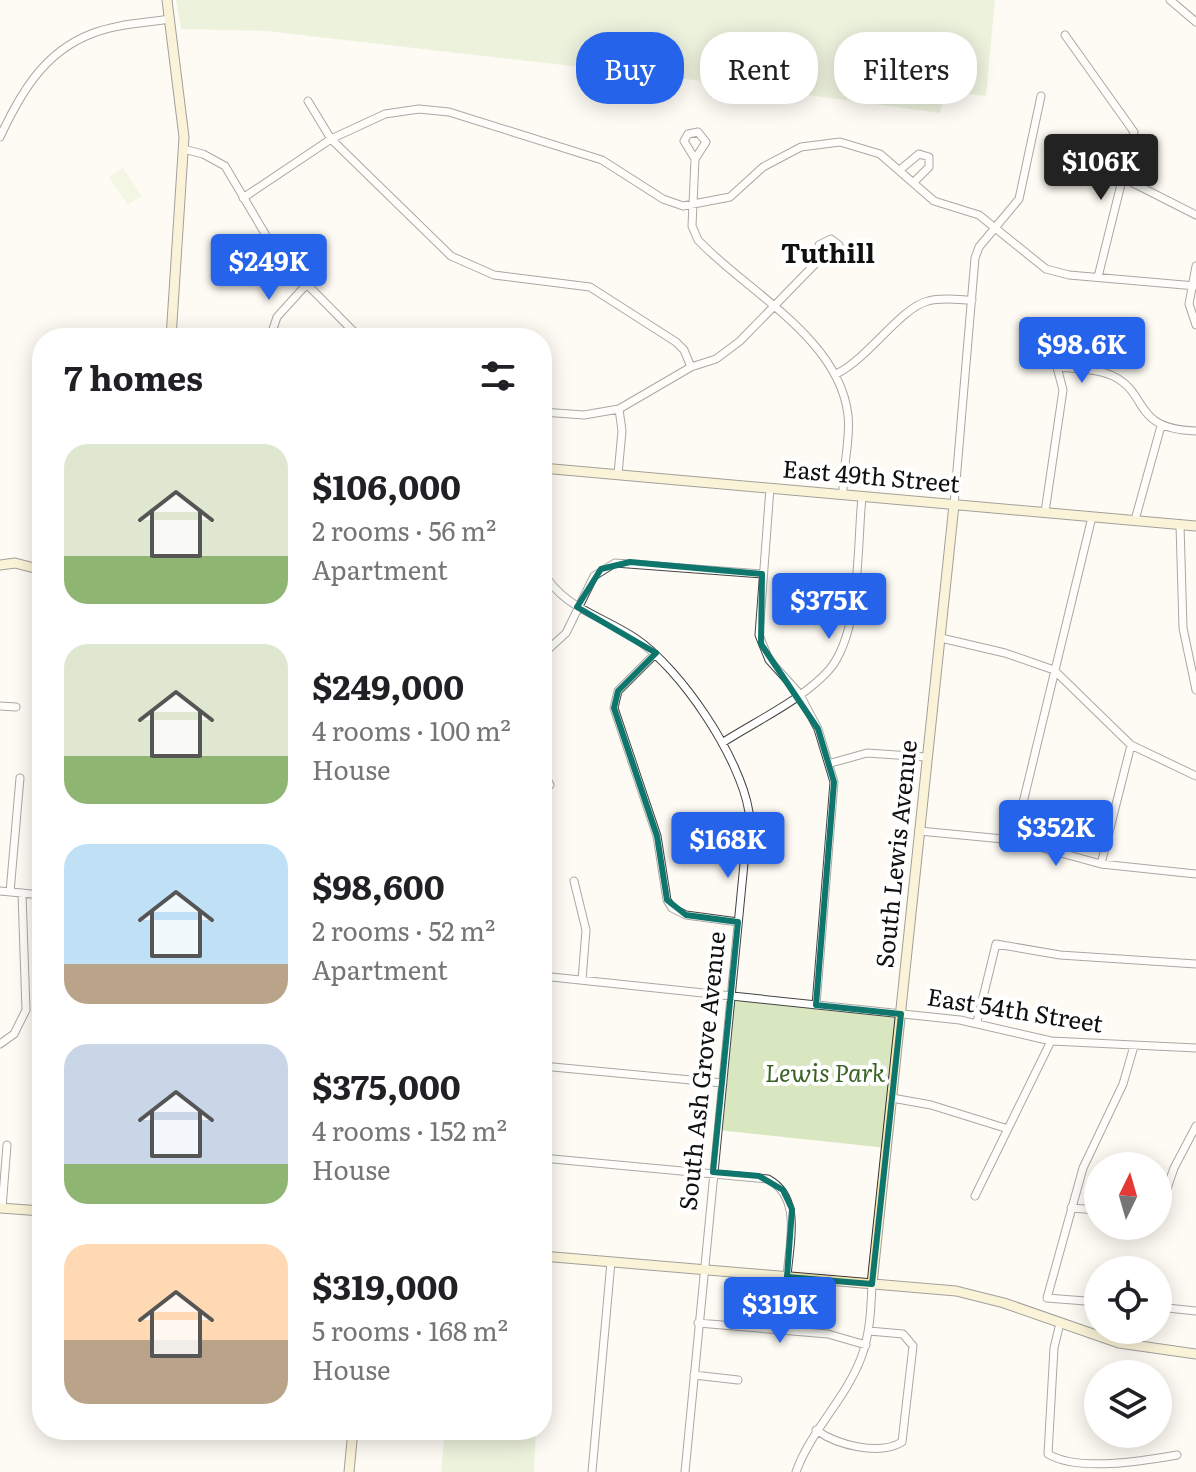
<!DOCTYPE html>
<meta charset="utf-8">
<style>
:root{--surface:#fff;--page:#f2f2f2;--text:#202124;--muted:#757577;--accent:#2563eb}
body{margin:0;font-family:Literata,serif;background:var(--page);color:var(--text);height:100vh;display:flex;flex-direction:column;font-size:30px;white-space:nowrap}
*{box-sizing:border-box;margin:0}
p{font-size:26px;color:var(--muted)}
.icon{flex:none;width:44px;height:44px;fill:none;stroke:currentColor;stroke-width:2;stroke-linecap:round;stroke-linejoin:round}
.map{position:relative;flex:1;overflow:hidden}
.drawer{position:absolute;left:32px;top:328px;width:520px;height:1112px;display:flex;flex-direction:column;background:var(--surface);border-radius:32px;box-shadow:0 4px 20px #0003}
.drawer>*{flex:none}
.hud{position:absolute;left:576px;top:32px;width:500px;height:72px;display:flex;gap:16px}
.needle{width:52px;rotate:5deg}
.fabs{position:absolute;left:1084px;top:1152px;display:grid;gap:16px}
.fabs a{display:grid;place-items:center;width:88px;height:88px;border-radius:50%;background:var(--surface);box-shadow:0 4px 20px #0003;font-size:40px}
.price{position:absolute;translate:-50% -68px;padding:0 18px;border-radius:8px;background:var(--accent);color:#fff;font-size:26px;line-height:52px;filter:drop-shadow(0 2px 4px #0008)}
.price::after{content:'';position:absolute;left:50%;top:48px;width:24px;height:18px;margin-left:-12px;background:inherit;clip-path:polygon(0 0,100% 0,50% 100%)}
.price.current{background:#222;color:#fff}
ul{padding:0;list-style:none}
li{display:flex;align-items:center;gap:24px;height:200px;padding:0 32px}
li span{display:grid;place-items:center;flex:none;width:224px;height:160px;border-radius:24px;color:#555}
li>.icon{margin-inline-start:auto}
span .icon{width:96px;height:96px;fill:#fffc;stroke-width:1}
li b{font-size:34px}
h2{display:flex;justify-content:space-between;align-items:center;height:96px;padding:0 32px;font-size:34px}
.chip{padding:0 28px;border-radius:32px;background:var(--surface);box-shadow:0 4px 20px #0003;font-size:28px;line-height:72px}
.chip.current{background:var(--accent);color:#fff}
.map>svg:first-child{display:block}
</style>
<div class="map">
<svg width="1196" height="1472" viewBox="0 0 1196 1472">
<rect width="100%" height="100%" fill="#fefbf4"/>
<!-- green -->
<path fill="#d9e7c0" d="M176,0H995L986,96L945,91L940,113L720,83L266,31L181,29Z
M731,996L901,1014L887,1148L718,1130Z
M445,1430H536L534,1472H441Z"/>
<!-- pitch -->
<path fill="#e8efd1" d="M123,168L142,196L128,205L109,177Z"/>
<!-- water -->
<path fill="#bde5f2" stroke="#4aa3c3" stroke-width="2" d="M913,70L920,74L929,91L926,102H914L905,90L904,74Z"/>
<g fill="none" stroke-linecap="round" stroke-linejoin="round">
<defs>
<path id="street" d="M1170,0L1196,22
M1065,35L1134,132L1098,277
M308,101L331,139L451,256L494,275L590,287L676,342L684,350L691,367
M698,132L706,142L695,159L684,141L688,134Z
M0,137C20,94 44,52 91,34C115,24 145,23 170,19
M183,149L203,154L225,166L277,254L360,338
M695,159L692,226L698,240C746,291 839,338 848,415C851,441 842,468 843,495
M901,169L919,154L929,157V167L914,182
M1125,179L1196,215
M243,198L331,139L385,114L419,109L449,112L602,160L663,199L683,206L730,197L763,167L801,147L840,142L880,154L934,201L979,215L1046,269L1069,275L1196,286
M831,239L839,245L838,256L818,261L819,245Z
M1196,266L1189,304L1196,325
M270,338L277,317L306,285
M836,374C868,359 900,308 928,301C942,297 958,300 972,300
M542,412L584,415L619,409L691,367L716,359L740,341L818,261
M618,474L622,431L619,409
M770,488L759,635L769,660L799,693L818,729L834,782L816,1005
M954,505L975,258L979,247L1019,199L1041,96
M1045,512L1063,390L1057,367C1075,369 1096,368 1113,376C1150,394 1131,429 1196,431
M1135,520L1161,426
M1180,525L1183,628L1196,690
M542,570C562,608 601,615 635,638C681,669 740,757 749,812L685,1472
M941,638L1005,653L1054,670L1131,745L1196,776
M655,654L618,691L614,708L657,836L667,900L672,908L686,915L738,922
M542,655L566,633L594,576L615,563L762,574
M0,706L16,707
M722,743C756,721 802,700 829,670C861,633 857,545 862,497
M831,763L867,753L926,757
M542,769L550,785
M919,831L1014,840L1101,864L1196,874
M1014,840L1092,517
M1101,864L1131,745
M574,881L586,930L582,980
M0,891L42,895
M10,892L20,778
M542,976L960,1020L1051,1041L1196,1048
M977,1022L996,944L1060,955L1196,964
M0,1044L14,1034L26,1010L22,893
M542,1066L723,1083
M892,1098L931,1105L1008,1129
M542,1158L768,1179C803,1198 789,1244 787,1277
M975,1196L1051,1041
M2,1208L7,1145
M1071,1208L1098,1210
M1158,1215L1174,1168L1196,1126
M1098,1302L1047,1298L1083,1168L1123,1084L1134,1046
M1158,1307L1196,1311
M698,1323L828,1334L866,1345
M1060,1323L1054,1348L1048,1454C1078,1472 1143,1461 1177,1455
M694,1375L738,1380
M816,1430C837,1445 879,1456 902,1442L913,1346L903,1334L869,1331
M592,1472L611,1262
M796,1472C811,1430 845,1400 861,1358C870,1335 871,1309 872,1284"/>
<path id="secondary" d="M167,0L184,137L171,338
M542,468L1196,526
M0,565L15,563L42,570
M0,1208L42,1211
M542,1256L956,1291L1004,1303L1119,1343L1196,1354
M872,1284L954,505
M349,1472L353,1430"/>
</defs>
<!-- street casing -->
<use href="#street" stroke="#434343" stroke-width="9"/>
<!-- secondary casing -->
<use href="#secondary" stroke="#323232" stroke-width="11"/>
<!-- street -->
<use href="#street" stroke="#fff" stroke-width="7"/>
<!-- secondary -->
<use href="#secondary" stroke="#f8e8b5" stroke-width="9"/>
</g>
<!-- marked area -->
<path d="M0 0H1196V1472H0ZM630,562L762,574L761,644L818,729L834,782L816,1005L901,1014L872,1284L787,1277L792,1209L783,1190L759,1176L713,1172L738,922L686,915L667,900L657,836L614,708L618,691L656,653L577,607L601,569Z" fill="#fefbf4" fill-opacity=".55" fill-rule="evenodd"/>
<path fill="none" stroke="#0f766e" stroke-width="6" stroke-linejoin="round" d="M630,562L762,574L761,644L818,729L834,782L816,1005L901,1014L872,1284L787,1277L792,1209L783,1190L759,1176L713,1172L738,922L686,915L667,900L657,836L614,708L618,691L656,653L577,607L601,569Z"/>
<g text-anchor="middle" stroke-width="8" stroke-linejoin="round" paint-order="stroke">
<!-- street labels -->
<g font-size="24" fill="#101010" stroke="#fff">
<text transform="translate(871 477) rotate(5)" y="8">East 49th Street</text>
<text transform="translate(897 854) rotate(-84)" y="8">South Lewis Avenue</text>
<text transform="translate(1015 1011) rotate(9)" y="8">East 54th Street</text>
<text transform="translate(703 1071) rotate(-84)" y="8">South Ash Grove Avenue</text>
</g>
<!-- park labels -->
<g font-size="24" font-style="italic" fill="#3a6325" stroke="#fff">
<text x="825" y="1082">Lewis Park</text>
</g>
<!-- neighbourhood labels -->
<g font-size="26" font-weight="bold" fill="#101010" stroke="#fff">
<text x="828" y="263">Tuthill</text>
</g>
</g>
</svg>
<div class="fabs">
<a><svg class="needle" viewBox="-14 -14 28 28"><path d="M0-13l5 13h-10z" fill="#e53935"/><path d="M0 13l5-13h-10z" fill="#757577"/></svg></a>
<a><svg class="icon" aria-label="locate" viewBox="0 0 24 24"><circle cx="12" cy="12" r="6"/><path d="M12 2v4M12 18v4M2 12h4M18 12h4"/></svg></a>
<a><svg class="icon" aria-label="layers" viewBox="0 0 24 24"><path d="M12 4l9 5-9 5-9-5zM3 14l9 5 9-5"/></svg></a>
</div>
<b class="price current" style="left:1101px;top:202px">$106K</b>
<b class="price" style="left:269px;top:302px">$249K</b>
<b class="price" style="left:1082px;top:385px">$98.6K</b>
<b class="price" style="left:829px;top:641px">$375K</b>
<b class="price" style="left:1056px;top:868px">$352K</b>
<b class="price" style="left:728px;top:880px">$168K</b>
<b class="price" style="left:780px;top:1345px">$319K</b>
<div class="hud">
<a class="chip current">Buy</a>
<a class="chip">Rent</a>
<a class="chip">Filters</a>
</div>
<section class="drawer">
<h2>7 homes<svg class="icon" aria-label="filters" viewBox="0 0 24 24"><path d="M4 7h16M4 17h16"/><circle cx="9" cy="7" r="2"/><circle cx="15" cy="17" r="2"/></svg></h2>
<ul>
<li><span style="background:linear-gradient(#dfe7d0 70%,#8fb573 0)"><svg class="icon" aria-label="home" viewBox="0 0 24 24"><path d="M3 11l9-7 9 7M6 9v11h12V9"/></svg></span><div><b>$106,000</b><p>2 rooms · 56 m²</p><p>Apartment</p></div></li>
<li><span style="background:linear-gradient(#dfe7d0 70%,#8fb573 0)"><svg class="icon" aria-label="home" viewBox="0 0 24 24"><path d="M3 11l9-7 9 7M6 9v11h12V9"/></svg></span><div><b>$249,000</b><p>4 rooms · 100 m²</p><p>House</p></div></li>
<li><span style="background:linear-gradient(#bfe0f5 75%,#b9a48a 0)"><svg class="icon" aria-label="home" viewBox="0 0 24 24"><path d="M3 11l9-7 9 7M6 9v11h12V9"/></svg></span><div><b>$98,600</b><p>2 rooms · 52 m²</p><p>Apartment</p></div></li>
<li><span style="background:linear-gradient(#c9d6e8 75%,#8fb573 0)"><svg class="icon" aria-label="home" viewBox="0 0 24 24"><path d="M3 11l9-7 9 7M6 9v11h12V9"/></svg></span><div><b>$375,000</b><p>4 rooms · 152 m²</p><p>House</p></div></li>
<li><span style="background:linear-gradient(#ffd9b3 60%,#b9a48a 0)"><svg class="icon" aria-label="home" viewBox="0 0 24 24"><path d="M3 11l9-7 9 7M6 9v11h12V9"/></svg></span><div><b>$319,000</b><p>5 rooms · 168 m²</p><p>House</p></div></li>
</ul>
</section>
</div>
